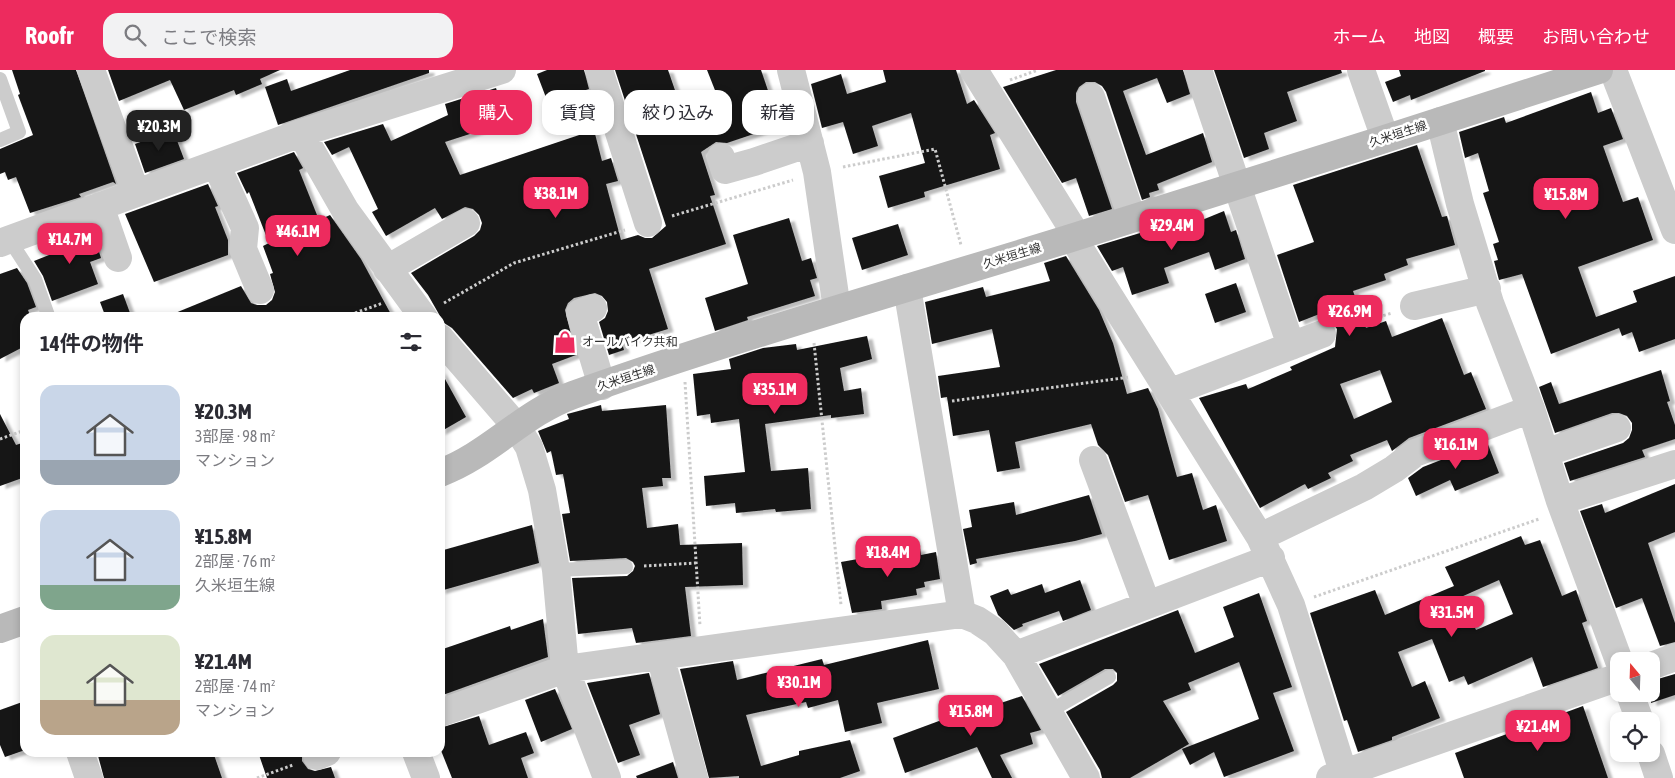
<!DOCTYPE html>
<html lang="ja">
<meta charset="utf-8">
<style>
:root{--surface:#fff;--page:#f2f2f3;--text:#2b2b33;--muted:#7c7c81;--accent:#ed2b5e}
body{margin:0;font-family:"Asap Condensed","Noto Sans JP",sans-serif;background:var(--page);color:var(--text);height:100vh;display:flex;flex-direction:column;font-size:19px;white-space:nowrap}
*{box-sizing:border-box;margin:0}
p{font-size:16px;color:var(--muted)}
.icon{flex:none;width:28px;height:28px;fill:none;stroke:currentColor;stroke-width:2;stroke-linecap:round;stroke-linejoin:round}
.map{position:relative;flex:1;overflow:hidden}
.drawer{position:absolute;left:20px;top:242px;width:425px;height:445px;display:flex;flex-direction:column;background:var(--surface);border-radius:15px;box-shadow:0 2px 8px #0003}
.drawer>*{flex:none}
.hud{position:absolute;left:460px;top:20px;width:475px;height:45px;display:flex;gap:10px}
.needle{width:32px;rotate:341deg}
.buttons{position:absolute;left:1610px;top:582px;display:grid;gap:10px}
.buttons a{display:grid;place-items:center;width:50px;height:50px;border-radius:10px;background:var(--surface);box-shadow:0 2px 8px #0003;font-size:25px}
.price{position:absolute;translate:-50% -42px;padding:0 11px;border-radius:10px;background:var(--accent);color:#fff;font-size:16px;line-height:32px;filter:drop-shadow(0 1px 2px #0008)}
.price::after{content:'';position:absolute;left:50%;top:30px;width:15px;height:11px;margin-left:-8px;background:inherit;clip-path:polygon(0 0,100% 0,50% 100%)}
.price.on{background:#222;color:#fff}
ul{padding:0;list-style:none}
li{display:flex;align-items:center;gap:15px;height:125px;padding:0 20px}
li span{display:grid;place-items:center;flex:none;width:140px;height:100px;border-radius:15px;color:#555}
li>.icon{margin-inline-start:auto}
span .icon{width:60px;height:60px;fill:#fffc;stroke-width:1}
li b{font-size:21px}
h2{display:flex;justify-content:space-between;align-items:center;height:60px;padding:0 20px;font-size:21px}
.pill{padding:0 18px;border-radius:15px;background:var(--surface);box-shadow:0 2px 8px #0003;font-size:18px;line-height:45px}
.pill.on{background:var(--accent);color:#fff}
header{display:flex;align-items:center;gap:30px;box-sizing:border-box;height:70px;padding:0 25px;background:var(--accent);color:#fff}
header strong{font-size:24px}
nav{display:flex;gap:28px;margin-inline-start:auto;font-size:18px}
.search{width:350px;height:45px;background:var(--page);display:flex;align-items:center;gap:12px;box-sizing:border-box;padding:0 18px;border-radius:15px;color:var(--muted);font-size:19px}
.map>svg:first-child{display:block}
</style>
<header>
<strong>Roofr</strong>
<div class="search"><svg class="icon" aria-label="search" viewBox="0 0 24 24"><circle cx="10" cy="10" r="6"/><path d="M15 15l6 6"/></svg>ここで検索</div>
<nav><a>ホーム</a><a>地図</a><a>概要</a><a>お問い合わせ</a></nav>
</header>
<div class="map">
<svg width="1675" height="708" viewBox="0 0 1675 708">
<defs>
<filter id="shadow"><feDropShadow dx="5.5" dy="3" stdDeviation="1" flood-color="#0004"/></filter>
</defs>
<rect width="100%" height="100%" fill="#fff"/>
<!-- building -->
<path fill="#161616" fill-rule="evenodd" filter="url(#shadow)" d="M12,0H76L116,114L113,112L79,124L81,127L30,143L16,107L8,110L5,102L0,104V79L33,65L18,25L20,24Z
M108,0H280L260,9L262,14L236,25L234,20L184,40L170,10L119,31Z
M350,0H429V3L278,55L265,17L287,9L291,21Z
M547,0H584L589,19L583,21L585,27L550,38L537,4Z
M615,0H668L687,55L724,43L707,0H761L776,44L770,47L774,57L727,73L716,72L701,82L715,125L710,126L726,174L649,199L668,259L622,273L624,280L609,285L599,252L605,248L608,241L607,232L602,226L595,223L574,228L568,233L565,240L576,285L552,294L559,313L534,323L532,319L513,328L452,258L444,253L428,225L411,203L474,166L480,160L482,153L479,145L473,139L465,137L442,149L435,138L386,166L372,142L378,139L349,77L332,85L324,72L383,54L391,71L448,45L445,34L496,18L507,52L445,72L460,105L594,60L602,91L611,88L618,111L606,114L621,170L638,165L645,168H652L666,156Z
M883,0H956L967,34L974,30L995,63L990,65L1000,99L924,122L925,127L888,138L879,106L925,93L911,43L872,56L878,76L853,84L843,52L822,58L811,14L841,4L847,24L886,12Z
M1056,0H1183L1190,24L1167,33L1157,8L1123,21L1146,85L1203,63L1212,92L1157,114L1159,120L1149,123L1150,127L1142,130L1106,22L1102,16L1095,12H1086L1079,17L1076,23V32L1112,139L1089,146L1076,108L1062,113L1003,17Z
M1214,0H1341L1342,3L1287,22L1297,51L1264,63L1269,79L1244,88Z
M1399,0H1485V1L1411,30L1410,25L1393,32L1385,12L1401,6Z
M1591,22L1598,43L1611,38L1623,69L1603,76L1623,132L1638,127L1653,170L1578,197L1596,247L1637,232L1633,221L1675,206V269L1639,282L1632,262L1622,266L1619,258L1551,284L1522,204L1499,210L1494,191L1498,190L1493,174L1499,172L1483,123L1489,121L1478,83L1465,88L1459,62L1504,47L1506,53Z
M173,60L184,89L145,103L135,74Z
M1417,75L1442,147L1447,146L1455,175L1406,189L1408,195L1384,204L1386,210L1353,221L1366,258L1386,251L1392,267L1442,248L1464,305L1471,302L1486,339L1409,368L1392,381L1387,370L1350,385L1353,391L1328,403L1331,408L1308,419L1305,414L1260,438L1199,328L1246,314L1248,319L1292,300L1290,297L1335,277L1337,259L1332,252L1324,249L1322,243L1299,252L1277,185L1314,172L1293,115ZM1380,300L1392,332L1354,349L1340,314Z
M294,82L303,98L299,100L319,150L330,145L361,189L393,248H163L241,216L251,233L257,235H266L272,230L275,222L270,204L273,203L263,176L269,173L249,122L247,124L237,103Z
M208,114L218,136L215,137L228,170V185L154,212L125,144Z
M1224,141L1231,162L1236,160L1245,189L1215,200L1209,182L1164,198L1169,213L1132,225L1123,197L1112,201L1097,176L1160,157L1163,166Z
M789,148L802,191L811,188L817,208L810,210L815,226L747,247L748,250L715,261L705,228L748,214L733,165Z
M898,154L908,185L862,200L852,168Z
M91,157L101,188L90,192L98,214L52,231L43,206L34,191L59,181L54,170Z
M1066,186L1099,240L1113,273L1127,324L1148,318L1158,339L1177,407L1192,403L1203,440L1216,435L1227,471L1169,490L1148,425L1125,432L1108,385L1098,375L1091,354L1015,372L1020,398L997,402L989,360L953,366L947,327L941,328L938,306L1000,297L992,259L932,274L925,232L983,217L986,227L1050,211L1044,193Z
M17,198L27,213L36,237L28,240L31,248H25V276L0,289V204Z
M1236,213L1246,242L1215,253L1205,224Z
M123,224L130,243L118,248H106L100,232Z
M867,266L872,289L840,298L844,321L861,318L864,344L831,348V345L765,354L771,401L808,398L811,439L776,442L775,439L736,443L735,433L706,436L704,406L745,402L739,349L711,353L710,344L697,346L693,304L731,299L729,289L763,278L796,274L797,280Z
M440,300L466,347L440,362Z
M1661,300L1670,331L1667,332L1675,355V369L1642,380L1645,387L1570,411L1564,393L1623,373L1629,368L1632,360V353L1627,346L1619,343H1612L1555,363L1539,317L1551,312L1559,334Z
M601,335L602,341L666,335L671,408H662L663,416L642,418L647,458L678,454L680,475L742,473L743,515L685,517L691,566L636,573L632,558L578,564L572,508L627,506L633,501L635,496L633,492L626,488L570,491L562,444L570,443L563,404L556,405L551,381L547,383L538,361L569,349L567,344L571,343Z
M0,344L16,375L25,372V407L0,416Z
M1487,372L1499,403L1455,421L1450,410L1416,426L1408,408L1423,397Z
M1675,414V462L1648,473L1675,553V572L1660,576L1642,528L1616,538L1580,441L1602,434L1605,443Z
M1089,425L1102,464L1075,471L976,489L977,493L970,495L963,459L972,457L969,440L1014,432L1016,445Z
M532,455L539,493L440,521V481Z
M1521,466L1525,475L1540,470L1562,526L1576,520L1587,551L1582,553L1598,598L1543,617L1532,587L1468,615L1464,606L1449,612L1432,569L1398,582L1412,617L1425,611L1440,648L1392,667V670L1358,682L1347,650L1344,651L1310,543L1375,520L1385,545L1454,516L1445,497ZM1499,510L1513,544L1476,560L1461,527Z
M920,478L921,485L936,482L940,509L924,512L925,517L916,519L917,525L881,531L882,539L852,543L841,492Z
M1080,510L1091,540L1063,551L1059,541L1022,554L1023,556L1014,560L998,545L990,526L1008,519L1011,525L1042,514L1045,523Z
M1259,523L1292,617L1273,623L1294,681L1224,707L1214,682L1190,695L1182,679L1259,649L1239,592L1188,613L1191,620L1163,631L1189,674L1130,708H1102L1100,700L1066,642L1113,615L1117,611V603L1113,599H1105L1058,626L1039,594L1178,540L1195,583L1234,567L1223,537Z
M543,549L548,587L440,626V580L510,556L511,560Z
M928,570L939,619L877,633L882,653L845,662L838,630L808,638L806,632L746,645L761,696L799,685V681L850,670L860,701L840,708H739V706L709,708L680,599L733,591L737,610L822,589L824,595Z
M649,603L660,644L629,655L640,685L618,693L587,613Z
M1675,604V625L1651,633V611Z
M555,619L572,659L541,672L525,630Z
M1022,626L1041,660L1030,663L1033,674L1000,685L1012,708H992L977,677L905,703L893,668L947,648V651Z
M25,631V680L5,687L0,675V640Z
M1583,636L1608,708H1464L1455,683Z
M479,646L489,675L526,662L534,683L521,688L528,708H452L440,678V658Z
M97,682H213L222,708H104Z
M258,682H302V691L308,699L315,701L331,697L335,708H267Z
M673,692L678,708H637L636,706Z"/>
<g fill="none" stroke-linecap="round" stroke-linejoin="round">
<!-- path -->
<path stroke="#ccc" stroke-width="3" stroke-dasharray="2.5 2.5" stroke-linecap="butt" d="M1010,10L1038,0
M843,97L935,79L961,175
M672,146L793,110
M444,233L514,193L625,160
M341,248L383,233
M1345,257L1392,243
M814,273L841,535
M685,312L700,556
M952,331L1130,307
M0,369L25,360
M644,496L696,493
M1314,527L1539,449
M257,708L293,695"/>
<!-- service -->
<path stroke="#ccc" stroke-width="14" d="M0,9L19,62L0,70
M9,169L35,209L49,248
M556,500L626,497
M1048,642L1109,607"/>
<!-- minor -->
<path stroke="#ccc" stroke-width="28" d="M91,0L136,123
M599,0L648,153
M791,0L817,102L837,239
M974,0L1077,166
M1198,0L1291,276
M1361,0L1385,68
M1613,0L1675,160
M1091,27L1132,148
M1440,51L1460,134L1490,233L1531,339L1560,431L1619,591
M301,63L345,140L424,248
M721,87L725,100L754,92L810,73
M216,94L245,158L243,179L260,220
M100,136L118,188
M1073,168L1260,467L1291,535L1345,708
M0,173L301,63L502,0
M387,199L466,153
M907,218L962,544L977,550L995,562L1016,585L1086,708
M1414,236L1487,219
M593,238L580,243L602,316
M440,268L516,356L529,377L542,420L556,500L565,599L607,708
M1171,322L1322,264
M1545,383L1617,358
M1093,390L1147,535
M1560,431L1675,394
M1260,467L1364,417L1394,399L1415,383L1531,339
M1016,585L1271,488
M660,586L694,708
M1651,596L1675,587
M1630,624L1640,651
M440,643L565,599L962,544
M80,682L89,708
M416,682L426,708
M1651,684L1659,708
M317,686L327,682
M1330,708L1619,607"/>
<!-- secondary -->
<path stroke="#b9b9b9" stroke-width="28" d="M440,403C489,385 523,343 573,325C736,267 903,220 1068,169C1246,114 1422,57 1599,0
M0,559L25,550"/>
</g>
<!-- icons -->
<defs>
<symbol id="shop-bare" viewBox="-9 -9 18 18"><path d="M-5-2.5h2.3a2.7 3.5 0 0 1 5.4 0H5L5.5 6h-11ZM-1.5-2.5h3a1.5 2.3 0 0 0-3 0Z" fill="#ed2b5e" stroke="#fff" stroke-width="2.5" paint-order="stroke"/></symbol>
</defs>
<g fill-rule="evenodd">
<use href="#shop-bare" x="549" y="256" width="32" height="32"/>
</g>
<g text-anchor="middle" stroke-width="5" stroke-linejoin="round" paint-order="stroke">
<!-- street labels -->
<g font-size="12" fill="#2f2f2f" stroke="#fff">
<text transform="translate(1398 64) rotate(-18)" y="4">久米垣生線</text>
<text transform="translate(1012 186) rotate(-17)" y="4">久米垣生線</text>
<text transform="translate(626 308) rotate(-18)" y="4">久米垣生線</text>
</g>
<!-- poi labels -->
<g font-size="12" fill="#2f2f2f" stroke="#fff" text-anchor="start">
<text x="582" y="276">オールバイク共和</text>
</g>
</g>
</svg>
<div class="buttons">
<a><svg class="needle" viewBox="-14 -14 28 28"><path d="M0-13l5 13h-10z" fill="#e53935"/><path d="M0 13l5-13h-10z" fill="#7c7c81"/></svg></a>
<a><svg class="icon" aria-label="locate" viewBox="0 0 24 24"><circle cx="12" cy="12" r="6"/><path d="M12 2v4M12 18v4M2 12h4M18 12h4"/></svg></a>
</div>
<b class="price on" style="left:159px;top:82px">¥20.3M</b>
<b class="price" style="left:556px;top:149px">¥38.1M</b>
<b class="price" style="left:1566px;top:150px">¥15.8M</b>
<b class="price" style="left:1172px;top:181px">¥29.4M</b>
<b class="price" style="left:298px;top:187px">¥46.1M</b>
<b class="price" style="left:70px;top:195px">¥14.7M</b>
<b class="price" style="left:1350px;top:267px">¥26.9M</b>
<b class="price" style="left:775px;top:345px">¥35.1M</b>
<b class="price" style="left:1456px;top:400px">¥16.1M</b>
<b class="price" style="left:888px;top:508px">¥18.4M</b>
<b class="price" style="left:1452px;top:568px">¥31.5M</b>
<b class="price" style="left:799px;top:638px">¥30.1M</b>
<b class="price" style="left:971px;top:667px">¥15.8M</b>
<b class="price" style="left:1538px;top:682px">¥21.4M</b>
<div class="hud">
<a class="pill on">購入</a>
<a class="pill">賃貸</a>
<a class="pill">絞り込み</a>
<a class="pill">新着</a>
</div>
<section class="drawer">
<h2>14件の物件<svg class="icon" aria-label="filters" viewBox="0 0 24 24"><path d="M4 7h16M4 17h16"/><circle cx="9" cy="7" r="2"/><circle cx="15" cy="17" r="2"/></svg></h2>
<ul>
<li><span style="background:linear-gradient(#c9d6e8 75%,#9aa5b1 0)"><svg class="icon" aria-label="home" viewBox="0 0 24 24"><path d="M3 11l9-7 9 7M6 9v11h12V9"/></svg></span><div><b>¥20.3M</b><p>3部屋 · 98 m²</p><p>マンション</p></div></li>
<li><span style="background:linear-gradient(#c9d6e8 75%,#7fa58c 0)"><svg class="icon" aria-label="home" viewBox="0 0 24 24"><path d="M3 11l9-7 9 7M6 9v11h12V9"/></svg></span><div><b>¥15.8M</b><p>2部屋 · 76 m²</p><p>久米垣生線</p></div></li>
<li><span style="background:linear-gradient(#dfe7d0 65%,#b9a48a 0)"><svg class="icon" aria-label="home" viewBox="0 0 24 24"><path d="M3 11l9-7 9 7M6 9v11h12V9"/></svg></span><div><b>¥21.4M</b><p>2部屋 · 74 m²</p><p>マンション</p></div></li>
</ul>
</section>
</div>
